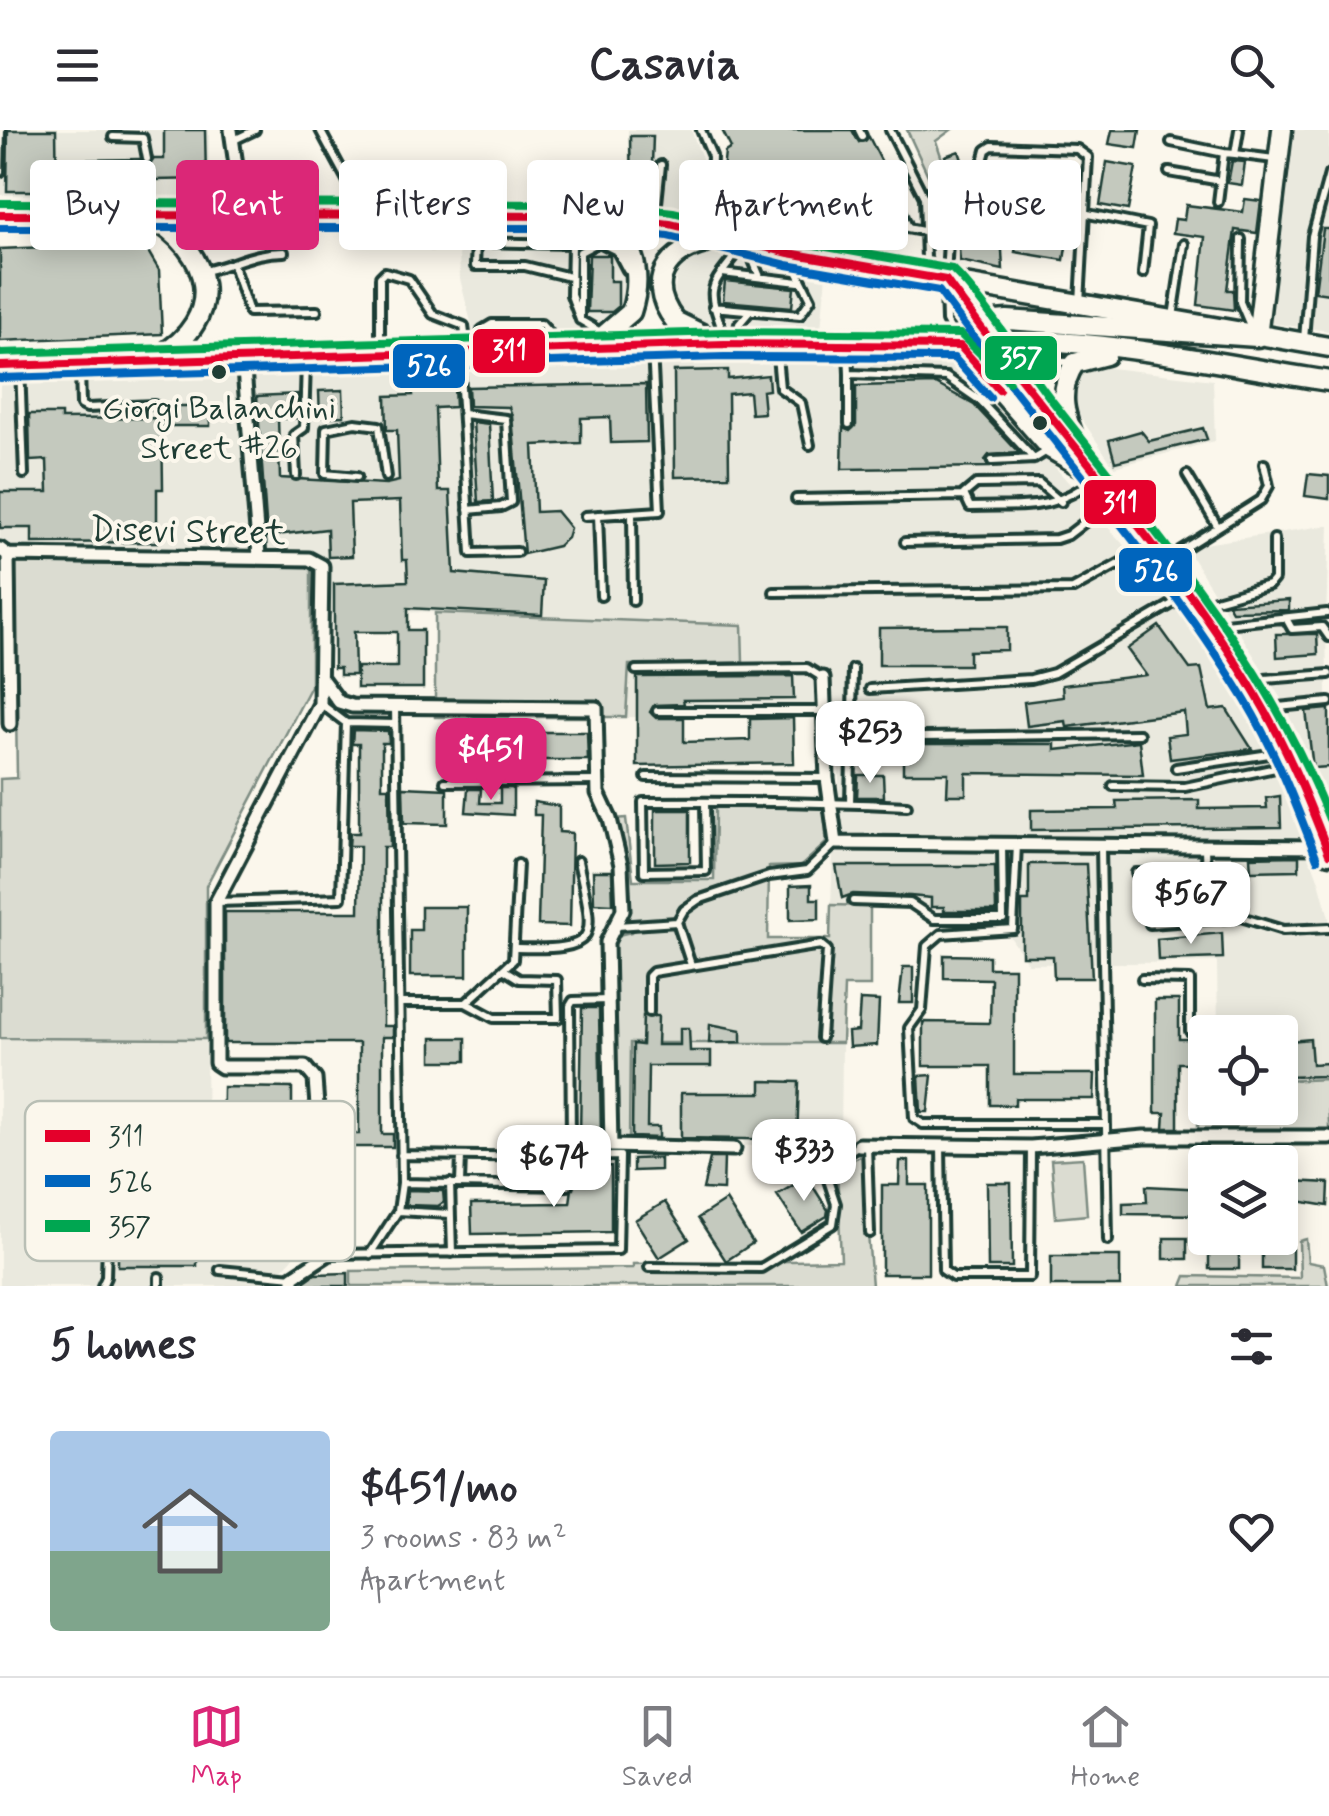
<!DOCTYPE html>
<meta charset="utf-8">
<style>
:root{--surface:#fff;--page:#f2f2f3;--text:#2b2b33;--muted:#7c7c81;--line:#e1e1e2;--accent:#db2777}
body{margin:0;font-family:Mynerve,sans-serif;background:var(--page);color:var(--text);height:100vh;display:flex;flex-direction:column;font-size:38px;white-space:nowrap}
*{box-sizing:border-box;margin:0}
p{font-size:32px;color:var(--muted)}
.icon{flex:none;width:55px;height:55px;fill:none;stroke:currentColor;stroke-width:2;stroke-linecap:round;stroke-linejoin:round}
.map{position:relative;height:1156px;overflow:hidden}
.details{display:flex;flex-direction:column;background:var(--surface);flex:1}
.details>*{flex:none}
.top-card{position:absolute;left:30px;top:30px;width:1270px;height:90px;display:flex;gap:20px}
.tools{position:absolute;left:1188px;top:885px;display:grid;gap:20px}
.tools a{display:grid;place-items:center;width:110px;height:110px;border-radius:10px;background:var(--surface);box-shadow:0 5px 25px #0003;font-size:50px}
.price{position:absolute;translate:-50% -85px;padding:0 22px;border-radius:20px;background:#fff;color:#222;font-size:32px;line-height:65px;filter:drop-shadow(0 2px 5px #0008)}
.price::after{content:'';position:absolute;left:50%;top:60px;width:30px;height:22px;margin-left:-15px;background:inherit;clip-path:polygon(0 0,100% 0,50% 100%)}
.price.current{background:var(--accent);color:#fff}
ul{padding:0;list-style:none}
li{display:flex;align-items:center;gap:30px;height:250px;padding:0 50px}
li+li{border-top:2px solid var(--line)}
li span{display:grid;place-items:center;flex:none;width:280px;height:200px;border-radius:10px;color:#555}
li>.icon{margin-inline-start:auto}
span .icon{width:120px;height:120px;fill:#fffc;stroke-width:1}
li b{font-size:42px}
h2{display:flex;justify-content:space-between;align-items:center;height:120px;padding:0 50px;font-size:42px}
.chip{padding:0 35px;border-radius:10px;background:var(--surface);box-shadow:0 5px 25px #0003;font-size:35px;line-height:90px}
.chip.current{background:var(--accent);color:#fff}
header{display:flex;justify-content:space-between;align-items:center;height:130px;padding:0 50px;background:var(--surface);font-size:45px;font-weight:700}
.tabs{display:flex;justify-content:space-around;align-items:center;height:140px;border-top:2px solid var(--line);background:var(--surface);font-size:28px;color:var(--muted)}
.tabs a{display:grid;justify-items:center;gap:5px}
.tabs .current{color:var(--accent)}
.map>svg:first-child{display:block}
</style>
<header><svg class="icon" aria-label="menu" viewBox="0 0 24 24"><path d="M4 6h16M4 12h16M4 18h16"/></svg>Casavia<svg class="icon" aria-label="search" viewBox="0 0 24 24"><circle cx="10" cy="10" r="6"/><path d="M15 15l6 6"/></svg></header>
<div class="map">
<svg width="1329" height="1156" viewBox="0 0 1329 1156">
<rect width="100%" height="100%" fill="#fbf7ec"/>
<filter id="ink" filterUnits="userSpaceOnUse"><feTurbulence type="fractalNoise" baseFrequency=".01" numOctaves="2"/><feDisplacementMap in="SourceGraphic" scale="20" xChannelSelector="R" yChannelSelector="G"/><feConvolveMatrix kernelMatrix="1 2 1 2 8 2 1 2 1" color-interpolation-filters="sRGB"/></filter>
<g filter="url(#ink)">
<!-- built -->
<path fill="#eae9de" d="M0,0H209V66L0,65Z
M628,0H691L715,61L713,82L628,73Z
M1292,0H1329V201L1269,193Z
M560,100L612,109L631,135L629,176L604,202L474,204L460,149L459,122H430L429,101Z
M707,121L826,144L821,200L715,201L688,189L674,167L677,142L685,130Z
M723,227L931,228L955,233L979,251L1182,481L1271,621L1319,751L1329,788V975L1327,949L1280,951V902H1218L1217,832L1028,834L1003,796L931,794L910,776L831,775L833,723L840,722L838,585L626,587L629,535L742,532L653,491L423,482L326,485V436L321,427L309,423L0,420V253L374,234Z
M1094,236L1213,250L1215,311L1114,337L1073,276L1075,248L1081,239Z
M1329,395L1326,490L1329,680L1283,572L1188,421L1198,415Z
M0,908L206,909L207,1045L302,1047L304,1116L280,1142V1156H0Z
M629,913H842L841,1017L744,1016L743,1009L629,1010Z"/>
<!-- green -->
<path fill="#dbdcd1" stroke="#7d8c82" stroke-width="2.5" d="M907,0H951L936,11L947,44L931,52Z
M14,433L311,437V556L206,756V909L0,908V649L17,648Z
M435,483L742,495L743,532L629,535L626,587H435Z
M715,677L826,678V713L801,736L769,737L768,809H830L831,775L870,776V856H844L842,913H630L629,1010H616L614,806L631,802L615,689L626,688L633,750H714Z
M1328,949L1329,1000L1198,999V956L1205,955V978H1280V951Z
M862,1025L872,1156H351V1141L633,1138V1134L841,1130L837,1037Z
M1083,1028L1087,1085L1056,1088L1051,1030Z
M1306,1109L1308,1132L1324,1135L1328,1156H1182L1186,1146L1300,1148L1299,1111Z"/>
<!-- building -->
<path fill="#c4c9be" stroke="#1f3d34" stroke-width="2.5" d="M8,0H56L57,61H7Z
M164,0H205L206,49L154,50L146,43L140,50L76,51V30L140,29L147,36L154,29H164Z
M722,0H852L859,12L869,7L902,72L884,87L758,62L724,79L720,71L725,22L731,18Z
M1112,0H1140L1137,18L1109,14Z
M630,6H653L651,62H631Z
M959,21L969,51L955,55L945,26Z
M1232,31L1245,32L1242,55L1228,53Z
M1107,32L1136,37L1128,80L1100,75Z
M993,39L1011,41L1006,79L987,76Z
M1245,69L1261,71L1257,103L1235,100L1227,160H1233L1234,180L1198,175L1205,107L1173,103L1175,89L1184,90L1186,75L1243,82Z
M956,84L1001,102L1003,140L960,131Z
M1020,96L1068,104L1064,130L1015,122Z
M1323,99H1329V164L1315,162Z
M143,113L159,140L162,204L0,211V119Z
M589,125H610V151H618V177L612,182H587Z
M725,151L794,158L792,177L723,171Z
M728,240V249L768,245L769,260L762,261L764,283L751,284L749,262L728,264L729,346L675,347L674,241Z
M646,254L647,312L611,313L610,287L581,288V313L533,315L536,382L556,381L570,398L567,408L558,416L524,424L512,286L509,277L469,276L468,257Z
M936,254L974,275L1019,323L989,325L985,330L989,337L842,339L843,298L850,301L856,295V256Z
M454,256L455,277L435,278L438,361H450L454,443L544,451L542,485L408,478V500H423V558H357V537H397V502H354L355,545H340V538H334V454L408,451L407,430H402L400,371L350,373L352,426L328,427L327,399L267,406L257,266L298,264L297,288L278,289L280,348L386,354L399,351L397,300H387L386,266L413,265L412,258Z
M343,260L344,286L320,287L319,261Z
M164,276H210V296H164Z
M29,284H61V289L162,288L163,359H157V412L32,413V398H0V362H48L47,330L30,331Z
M473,292L489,294L493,371L478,372Z
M1203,298L1207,309L1115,332L1109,310L1141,301L1149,311Z
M1308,344L1329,346V369L1305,366Z
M1289,470V480L1232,481L1228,474Z
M1159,496L1190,539L1201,538L1210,580L1226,578L1252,619L1170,629L1167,606L1186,604L1184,582L1067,597L1066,591L1027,596L1024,572L1063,567L1062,555L1146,545L1127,519Z
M969,497H1007V520L969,521V535H879V498Z
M1276,504H1317L1318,524L1277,527Z
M793,546L794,569L683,570L684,574L654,575L650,582L656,588H684V612L750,610V589L793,588L794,633L637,636V547Z
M1329,579V637L1313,638L1306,581Z
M353,600L388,601L389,613H382V657H389L390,717H383V896H393V907H382V1004H393V1017H347V1004H359V913H225V782H359L360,716H349L350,703H359V614H352Z
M454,602H486L484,630H454Z
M500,602H587L588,630H500Z
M1139,611L1143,645L966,643V665H947L948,643H903V614H1055V620Z
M858,645H883L884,667H857Z
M403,657L447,659V694L404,693Z
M500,658H513V685L466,682L468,659H481L480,673H500Z
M1280,666L1281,697L1031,700V680L1117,679L1116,671L1199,670V679L1267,678L1266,668Z
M534,672L559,676V702L572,703L570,796L538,795L541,685H534Z
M655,680H690V732L655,733Z
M1299,726V740L1251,741L1250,727Z
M1029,734H1086L1092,848H1054L1053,826H1022V771H1029Z
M836,736H995L996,781H944V777H931V768L910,766L853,764L842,768Z
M593,741H612L613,774L594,773Z
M811,755V769H819V789L790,790V756Z
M421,777H467V846H410V800H421Z
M1222,803L1223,828L1158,830L1157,809Z
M944,825L989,826V838H1014V944H1095L1094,969H1015V975H990V936H923V892L990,893L991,849L944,848Z
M903,837H913V873H899Z
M860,870L879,871L877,915L849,917L848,902L858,901Z
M1155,870H1179V909H1203V933H1178V998H1164L1165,983H1155Z
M582,878H599L601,1009L580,1008Z
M643,886H658L657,915H680V898H689L690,921H711V936H648L647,997H659V1008L632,1007L633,914L642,915Z
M710,894L741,900V912L709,913Z
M432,908H466V931H432Z
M1310,909L1312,934L1328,933L1329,946L1280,947V912Z
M932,945L928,982H921L919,946Z
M761,951L799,952L797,1010L681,1008V963H761Z
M223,957L292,958V992H259V1012H252L246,1027H222Z
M178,996H197V1136H118V1059H126V1024H178Z
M660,1028V1040L633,1041V1029Z
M710,1028H724L723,1060L703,1059Z
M900,1031H909V1055H928V1144H882V1055H899Z
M611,1036V1102L472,1104L471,1074L570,1073L575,1037Z
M1280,1040H1292V1051L1329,1053L1328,1076L1292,1070V1139H1262V1118H1239V1139H1209V1117H1202V1108H1280Z
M807,1047L828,1080L827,1086L801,1102L777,1065Z
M987,1053H1011L1012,1137H988Z
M1146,1056L1205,1059V1085L1123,1084V1073L1147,1072Z
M408,1060L443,1061L444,1072L438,1076L406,1075Z
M726,1070L753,1113L726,1131L698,1088Z
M665,1072L689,1109L659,1128L635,1090Z
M1164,1108H1187V1129H1164Z
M1051,1126H1120V1156H1051Z
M348,1143V1156H305V1151L315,1144Z"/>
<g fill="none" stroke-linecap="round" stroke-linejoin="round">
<defs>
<path id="lane" d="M320,0L348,52L360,59L361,84
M701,0L712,26L710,91
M859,0L862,6
M890,0L924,67L926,129L934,143
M113,7L143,8L147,29
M234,10L255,0
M1171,12L1224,23
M1235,24L1274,29
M0,42L1,0
M1169,42L1221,51
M147,50V84
M1218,72L1224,23L1235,24L1239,0
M900,78L908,97
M1088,84L1148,96L1143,143
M655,92L661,35
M710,92L760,70L923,101
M591,102L572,114L571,165L580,190L604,204
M1241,109L1240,172L1251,198
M747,116L760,147
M233,135L249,182L317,181
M204,141C233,135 254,122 284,122
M722,143L799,152
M946,146L950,76L974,65L986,20L992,16L1077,19L1088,27L1080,173
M570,147L525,136H475L476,112L572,114
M945,159L946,191L958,213
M713,177L800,185L811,169L789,125
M1173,187L1184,114
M580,190V122L599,112L617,121L627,140
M380,206V147L385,142L409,149L433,184L464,196L467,219
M1304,210L1312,106L1329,44
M726,211C705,151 707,163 745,113
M734,213L739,194L750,181
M776,215L780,258L801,273L810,315
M480,219L482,200L492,194H541L549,203L550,217
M848,220L849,244L946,247L979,270L1034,329L1047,321
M459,226L471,423L517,422
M1011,231L1073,232
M20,236L24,344
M80,239L81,275L87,278L154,275
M849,244V294
M463,284L506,289L511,372L501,377L468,380
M992,331L1034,329
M296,345L294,305L304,298L306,231
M1187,345L1218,397
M357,347L325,344L326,299L355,293L379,296L386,347
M796,369L964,366
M1061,372L1039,353L976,354L964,364L970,377C1025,375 1051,383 1096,348
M632,383L633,471
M598,385L601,466
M585,386L660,381L652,218
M905,412L1056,409L1068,405L1111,372
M1167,429L1261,370L1269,356L1264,334
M774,462L1073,459L1148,418
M1201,474L1269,455L1274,449V409
M1287,490L1292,499L1322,497L1329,507
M1216,495L1327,483
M636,540L807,538L823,548
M1252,550L1329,544
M870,559L1031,549L1054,543L1186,466
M321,574L346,593L395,594
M1268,578L1329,572
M657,581H824
M852,608L1139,604
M1176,638L1283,622
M646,647L827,648
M445,652L597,651
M1113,656L1185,657L1290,635
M705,672L706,741L644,742L643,672C731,671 819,672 907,676
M850,673L853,539
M1017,714L1013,799L941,804L927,816L922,880L909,898L914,988L923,994H1106
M1101,717L1108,1110
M1205,717L1206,752L1232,762L1241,787L1283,800L1329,798
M1136,743H1206
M853,771L910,773L934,789H1003L1002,715
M217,772L341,768L346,593
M677,792L684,780L698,770L769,746L807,741L835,714
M1150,794L1241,787
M617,796L677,792L691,835
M517,818C604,821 594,807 578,731
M503,839L519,849L557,850L558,888H494L466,873L513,830L518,734
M1142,849L1190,850V901
M608,870L573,871L570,876L571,1012L576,1016H609
M400,873H466
M649,882V846L653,842L821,815L827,820L821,908
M867,1016L870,1103
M941,1017L943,1140L953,1147H1030L1031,1017
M401,1025L568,1027V1056L402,1053
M791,1042L824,1038
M450,1053L452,1123
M460,1053L461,1026
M398,1081L450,1084
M330,1124L618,1120L620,1026L568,1027
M370,1124L398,1081L402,1053L395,576
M649,1137L761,1138L833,1094L836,1074L824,1038L859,1015
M220,1140L293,1147
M102,1156L106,1147L110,1004
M159,1156V1147"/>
<path id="street" d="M231,0L243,84
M243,227L259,426
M0,419L8,425L309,429L322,436L320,574L216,772V933L222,937H305L315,949L328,1124L293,1147V1156
M8,425L10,594
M321,548L339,572L352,576L596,578L598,663L610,689L621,735L623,780L607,812L611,1016L734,1019
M823,548L827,648L836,713L1327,717
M859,1015L1031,1017L1144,1007H1329"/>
<path id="secondary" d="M946,150C1075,342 1257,497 1329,724
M1092,343L1051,319L960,216L964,199L974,193L1007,190L1257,207L1282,0"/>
<path id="primary" d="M0,85L507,84L631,88L837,132L1329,217
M148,86C213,121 227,188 158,227
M567,88C582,97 597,95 612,103C640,118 640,155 631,182L589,218
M716,211L675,191C640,146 675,115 721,110
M0,236L724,214L960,216C1059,197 1226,236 1329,251
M1080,323C1067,291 1054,264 1075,233L1106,225"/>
</defs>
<!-- lane casing -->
<use href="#lane" stroke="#1f3d34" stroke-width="14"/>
<!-- street casing -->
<use href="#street" stroke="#1f3d34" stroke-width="19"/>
<!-- secondary casing -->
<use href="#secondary" stroke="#1f3d34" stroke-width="25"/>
<!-- primary casing -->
<use href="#primary" stroke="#1f3d34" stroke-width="25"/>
<!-- lane -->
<use href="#lane" stroke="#fbf7ec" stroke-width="6"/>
<!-- street -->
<use href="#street" stroke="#fbf7ec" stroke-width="11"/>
<!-- secondary -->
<use href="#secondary" stroke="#fbf7ec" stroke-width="18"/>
<!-- primary -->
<use href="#primary" stroke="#fbf7ec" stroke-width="18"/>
<defs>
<path id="bus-1" d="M0,85L603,86L670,94L789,123L946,150C1046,290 1168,416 1256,565C1286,615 1308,669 1329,724
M0,236L724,214L960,216L999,260"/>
<path id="bus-2" d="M0,98H602L668,106L787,135L939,161C1038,299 1156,424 1245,570C1275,620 1296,674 1317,729
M0,248L724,227L954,228L990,268"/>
<path id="bus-3" d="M0,73L604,74L673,82L792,111L952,139C984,169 1023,234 1053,272C1157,405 1267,530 1329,689
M0,223L724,202L960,204L1009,252"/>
</defs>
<!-- bus-1 casing -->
<use href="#bus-1" stroke="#fbf7ec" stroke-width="15"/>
<!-- bus-2 casing -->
<use href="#bus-2" stroke="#fbf7ec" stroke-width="15"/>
<!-- bus-3 casing -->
<use href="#bus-3" stroke="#fbf7ec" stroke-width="15"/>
<!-- bus-1 -->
<use href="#bus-1" stroke="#e4002b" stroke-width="8"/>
<!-- bus-2 -->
<use href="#bus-2" stroke="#0065bd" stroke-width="8"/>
<!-- bus-3 -->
<use href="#bus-3" stroke="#00a651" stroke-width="8"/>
</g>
</g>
<!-- markers -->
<g fill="#1f3d34" stroke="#fbf7ec" stroke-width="4">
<circle cx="219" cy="242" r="9"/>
<circle cx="1040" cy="293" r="9"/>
</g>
<g text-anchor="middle" stroke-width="8" stroke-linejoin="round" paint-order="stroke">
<!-- bus labels -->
<g font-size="32" fill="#1f3d34" stroke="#fbf7ec">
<text x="219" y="288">Giorgi Balanchini<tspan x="219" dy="40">Street #26</tspan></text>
</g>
<!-- street labels -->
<g font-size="35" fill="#1f3d34" stroke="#fbf7ec">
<text transform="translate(188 400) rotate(1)" y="12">Disevi Street</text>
</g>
</g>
<!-- legend -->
<rect x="25" y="971" width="330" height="160" rx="15" fill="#fbf7ec" stroke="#b9bfb5" stroke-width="2.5"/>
<rect x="45" y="1000" width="45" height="12" fill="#e4002b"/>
<rect x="45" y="1045" width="45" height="12" fill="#0065bd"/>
<rect x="45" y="1090" width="45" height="12" fill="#00a651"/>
<g font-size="28" fill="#1f3d34">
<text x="108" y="1016">311</text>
<text x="108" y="1061">526</text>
<text x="108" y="1106">357</text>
</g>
<g stroke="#fbf7ec" stroke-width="4">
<rect x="471" y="197" width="76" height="48" rx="10" fill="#e4002b"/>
<rect x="983" y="204" width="76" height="48" rx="10" fill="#00a651"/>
<rect x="391" y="212" width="76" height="48" rx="10" fill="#0065bd"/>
<rect x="1082" y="348" width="76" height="48" rx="10" fill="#e4002b"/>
<rect x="1117" y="416" width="77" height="48" rx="10" fill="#0065bd"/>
</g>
<g font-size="28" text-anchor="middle" font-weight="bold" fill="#fff">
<text x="509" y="230">311</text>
<text x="1021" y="237">357</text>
<text x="429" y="245">526</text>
<text x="1120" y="382">311</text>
<text x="1156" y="450">526</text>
</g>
</svg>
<div class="tools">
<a><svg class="icon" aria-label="locate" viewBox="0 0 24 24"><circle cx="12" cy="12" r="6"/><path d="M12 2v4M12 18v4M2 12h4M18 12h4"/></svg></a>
<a><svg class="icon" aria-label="layers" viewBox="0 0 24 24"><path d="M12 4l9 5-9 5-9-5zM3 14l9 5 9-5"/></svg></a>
</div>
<b class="price" style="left:870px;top:656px">$253</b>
<b class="price current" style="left:491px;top:673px">$451</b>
<b class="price" style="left:1191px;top:817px">$567</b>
<b class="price" style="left:804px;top:1074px">$333</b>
<b class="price" style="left:554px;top:1080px">$674</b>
<div class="top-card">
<a class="chip">Buy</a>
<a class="chip current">Rent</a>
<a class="chip">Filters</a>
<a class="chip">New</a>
<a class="chip">Apartment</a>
<a class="chip">House</a>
</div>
</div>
<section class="details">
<h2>5 homes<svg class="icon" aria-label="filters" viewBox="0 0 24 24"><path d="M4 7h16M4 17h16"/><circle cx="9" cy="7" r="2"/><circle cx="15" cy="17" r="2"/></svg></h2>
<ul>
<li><span style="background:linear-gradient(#a9c7e8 60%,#7fa58c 0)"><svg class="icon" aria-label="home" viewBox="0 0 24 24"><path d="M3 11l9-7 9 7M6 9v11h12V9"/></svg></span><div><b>$451/mo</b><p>3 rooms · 83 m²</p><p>Apartment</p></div><svg class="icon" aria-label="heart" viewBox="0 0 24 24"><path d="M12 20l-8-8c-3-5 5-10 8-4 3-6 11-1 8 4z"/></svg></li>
</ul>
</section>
<nav class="tabs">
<a class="current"><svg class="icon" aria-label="map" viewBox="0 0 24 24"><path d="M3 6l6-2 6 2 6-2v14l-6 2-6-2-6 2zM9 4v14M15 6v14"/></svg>Map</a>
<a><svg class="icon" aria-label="saved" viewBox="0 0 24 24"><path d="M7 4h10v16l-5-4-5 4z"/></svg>Saved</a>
<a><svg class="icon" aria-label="home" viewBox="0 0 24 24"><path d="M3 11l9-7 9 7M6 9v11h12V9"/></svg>Home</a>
</nav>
